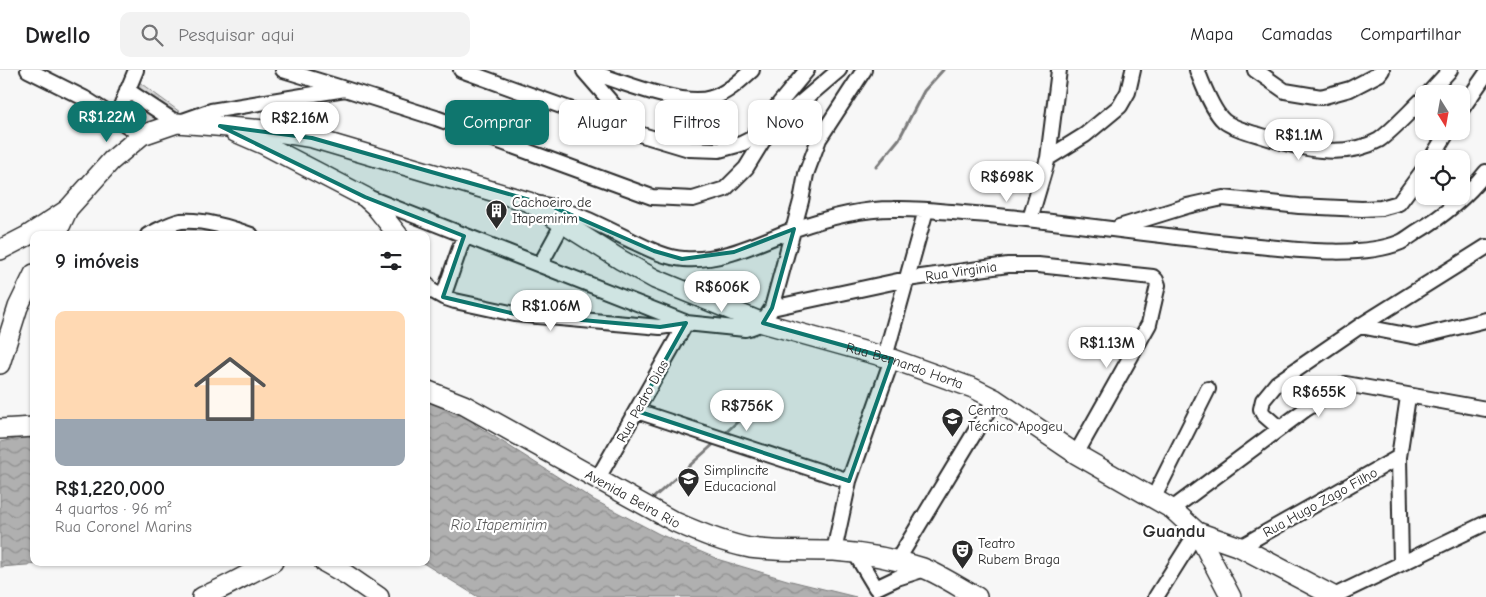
<!DOCTYPE html>
<html lang="pt">
<meta charset="utf-8">
<style>
:root{--surface:#fff;--page:#f2f2f2;--text:#202124;--muted:#757577;--line:#e0e0e0;--accent:#0f766e}
body{margin:0;font-family:"Comic Neue",sans-serif;background:var(--page);color:var(--text);height:100vh;display:flex;flex-direction:column;font-size:19px;white-space:nowrap}
*{box-sizing:border-box;margin:0}
p{font-size:16px;color:var(--muted)}
.icon{flex:none;width:28px;height:28px;fill:none;stroke:currentColor;stroke-width:2;stroke-linecap:round;stroke-linejoin:round}
.map{position:relative;flex:1;overflow:hidden}
.panel{position:absolute;left:30px;top:161px;width:400px;height:335px;display:flex;flex-direction:column;background:var(--surface);border-radius:10px;box-shadow:0 1px 4px #0004}
.panel>*{flex:none}
.guide{position:absolute;left:445px;top:30px;width:475px;height:45px;display:flex;gap:10px}
.needle{width:32px;rotate:169deg}
.buttons{position:absolute;left:1415px;top:15px;display:grid;gap:10px}
.buttons a{display:grid;place-items:center;width:55px;height:55px;border-radius:10px;background:var(--surface);box-shadow:0 1px 4px #0004;font-size:25px}
.price{position:absolute;translate:-50% -42px;padding:0 11px;border-radius:18px;background:#fff;color:#222;font-size:16px;line-height:32px;filter:drop-shadow(0 1px 2px #0008)}
.price::after{content:'';position:absolute;left:50%;top:30px;width:15px;height:11px;margin-left:-8px;background:inherit;clip-path:polygon(0 0,100% 0,50% 100%)}
.price.active{background:var(--accent);color:#fff}
ul{padding:0;list-style:none}
li{display:grid;align-content:center;gap:10px;height:265px;padding:0 25px}
li span{display:grid;place-items:center;height:155px;border-radius:10px;color:#555}
li>.icon{margin-inline-start:auto}
span .icon{width:90px;height:90px;fill:#fffc;stroke-width:1}
li b{font-size:21px}
h2{display:flex;justify-content:space-between;align-items:center;height:60px;padding:0 25px;font-size:21px}
.tag{padding:0 18px;border-radius:10px;background:var(--surface);box-shadow:0 1px 4px #0004;font-size:18px;line-height:45px}
.tag.active{background:var(--accent);color:#fff}
header{display:flex;align-items:center;gap:30px;box-sizing:border-box;height:70px;padding:0 25px;background:var(--surface);border-bottom:1px solid var(--line)}
header strong{font-size:24px}
nav{display:flex;gap:28px;margin-inline-start:auto;font-size:18px}
.search{width:350px;height:45px;background:var(--page);display:flex;align-items:center;gap:12px;box-sizing:border-box;padding:0 18px;border-radius:10px;color:var(--muted);font-size:19px}
.map>svg:first-child{display:block}
</style>
<header>
<strong>Dwello</strong>
<div class="search"><svg class="icon" aria-label="search" viewBox="0 0 24 24"><circle cx="10" cy="10" r="6"/><path d="M15 15l6 6"/></svg>Pesquisar aqui</div>
<nav><a>Mapa</a><a>Camadas</a><a>Compartilhar</a></nav>
</header>
<div class="map">
<svg width="1486" height="527" viewBox="0 0 1486 527">
<defs>
<pattern id="forest-crowns" width="20" height="18" patternUnits="userSpaceOnUse" patternTransform="scale(1.25)"><rect width="20" height="18" fill="#d9d9d9"/><path d="M2 6a3 3 0 1 1 6 0M12 15a3 3 0 1 1 6 0" fill="none" stroke="#bababa"/></pattern>
<pattern id="water-waves" width="16" height="10" patternUnits="userSpaceOnUse" patternTransform="scale(1.25)"><rect width="16" height="10" fill="#b0b0b0"/><path d="M0 5q4-4 8 0t8 0" fill="none" stroke="#8f8f8f"/></pattern>
</defs>
<rect width="100%" height="100%" fill="#f7f7f7"/>
<filter id="ink" filterUnits="userSpaceOnUse"><feTurbulence type="fractalNoise" baseFrequency=".02" numOctaves="2"/><feDisplacementMap in="SourceGraphic" scale="10" xChannelSelector="R" yChannelSelector="G"/><feConvolveMatrix kernelMatrix="1 2 1 2 8 2 1 2 1" color-interpolation-filters="sRGB"/></filter>
<g filter="url(#ink)">
<!-- forest -->
<path fill="url(#forest-crowns)" stroke="#828282" d="M135,9L184,45L140,59L121,47Z
M183,153L239,165H160Z"/>
<!-- water -->
<path fill="url(#water-waves)" stroke="#7b7b7b" d="M426,325L457,336L476,355L594,430L659,464L720,490L787,510L856,527H478L423,493L426,492Z
M34,365V492L53,493L0,497V372Z"/>
<g fill="none" stroke-linecap="round" stroke-linejoin="round">
<!-- stream -->
<path stroke="#7b7b7b" stroke-width="3" d="M876,97L899,69L924,21L943,0
M723,365L769,323
M651,430L716,372"/>
<defs>
<path id="street" d="M28,0L84,28L142,65
M283,0L342,18
M461,0L639,64L689,79L719,80L741,74L769,60
M585,0C615,9 682,38 711,28C726,24 741,10 752,0
M1197,0C1202,13 1213,42 1224,51C1233,58 1248,62 1259,65C1296,77 1342,91 1379,70C1391,62 1412,39 1424,28
M1255,0L1285,21L1321,27L1350,19L1379,4L1382,0
M584,1L637,62
M127,20L177,53L211,41L345,19L436,48L652,127L693,129L725,119L746,98L770,59L839,0
M1428,24L1450,0
M711,29L729,77
M1461,40L1486,4
M116,48L136,0
M755,63L807,0
M1048,88L1085,65L1120,36L1128,22L1133,0
M1431,89L1448,61
M370,128L685,252
M535,133C569,139 598,154 628,169C645,177 665,188 684,189C724,192 759,172 795,159C826,148 860,139 893,139C924,138 956,143 988,145C1071,153 1154,165 1237,174C1283,178 1359,190 1401,172C1407,169 1413,164 1418,161C1445,145 1467,126 1486,102
M1030,149L1048,88L1059,0
M1119,157L1187,136L1223,128L1299,136L1362,139L1381,138L1399,133L1424,99
M148,165C159,160 170,153 181,151C202,149 232,158 251,165
M540,195L563,153
M427,218L443,227L455,231L515,244L660,257L686,253L745,259C761,256 764,251 772,238L801,131L806,104L819,69L864,0
M443,227L464,166
M772,238L907,209L1008,195H1038L1153,207L1156,210L1158,215L1149,254L1076,384
M1360,256L1417,267L1486,250
M885,287L926,140
M637,341L849,411
M1279,358L1263,344L1261,339L1263,330L1277,313L1360,256L1486,177
M598,408L686,253
M1154,427L1208,319
M1172,439L1306,339L1346,314L1486,339
M1240,477L1399,387
M834,481L849,411L892,289
M855,483L876,518L897,508L925,499
M897,491L995,329
M1401,494L1399,387L1408,327
M1334,526L1486,453
M1156,527L1197,462"/>
<g id="secondary">
<path d="M235,62L265,75L365,127L375,136L398,165"/>
<path id="s1" d="M56,165L68,139L111,91L142,65L177,53L265,60L312,68L529,132L621,190L655,209L763,253L892,289L973,318L995,329L1076,384L1172,439L1197,462L1231,527"/>
<path d="M0,180L27,166L67,140"/>
<path d="M426,216V220"/>
<path d="M0,294L18,237L34,204"/>
<path id="s2" d="M426,320L464,335L675,452C700,463 724,473 750,478C778,482 806,480 834,481C862,483 896,489 923,498C941,505 960,518 977,527"/>
<path d="M0,359L34,357"/>
<path d="M1197,462L1240,477L1335,527"/>
<path d="M324,492L347,505L379,527"/>
<path d="M202,527C227,517 249,503 273,492"/>
</g>
</defs>
<!-- street casing -->
<use href="#street" stroke="#2b2b2b" stroke-width="18"/>
<!-- secondary casing -->
<use href="#secondary" stroke="#2b2b2b" stroke-width="22"/>
<!-- street -->
<use href="#street" stroke="#fff" stroke-width="14"/>
<!-- secondary -->
<use href="#secondary" stroke="#fff" stroke-width="19"/>
</g>
</g>
<!-- marked area -->
<path fill="#0f766e" fill-opacity="0.2" stroke="#0f766e" stroke-width="4" stroke-linejoin="round" d="M220,56L312,68L551,136L654,181L682,189L734,182L794,159L772,238L763,253L892,289L849,411L637,341L686,253L660,257L515,244L443,227L464,166L365,127Z"/>
<!-- icons -->
<defs>
<symbol id="building-pin" viewBox="-11 -11 22 30"><path d="M0 17L-7.5 6A9.5 9.5 0 1 1 7.5 6Z" fill="#2b2b2b" stroke="#fff"/><path d="M-4-6H4V6H1V3H-1V6H-4ZM-2.5-4.3h1.7v1.8h-1.7ZM.8-4.3h1.7v1.8H.8ZM-2.5-1h1.7V.8h-1.7ZM.8-1h1.7V.8H.8Z" fill="#fff"/></symbol>
<symbol id="university-pin" viewBox="-11 -11 22 30"><path d="M0 17L-7.5 6A9.5 9.5 0 1 1 7.5 6Z" fill="#2b2b2b" stroke="#fff"/><path d="M0-5L7-2L0 1L-7-2ZM-4 1L0 2.5L4 1V4Q0 6-4 4Z" fill="#fff"/></symbol>
<symbol id="theatre-pin" viewBox="-11 -11 22 30"><path d="M0 17L-7.5 6A9.5 9.5 0 1 1 7.5 6Z" fill="#2b2b2b" stroke="#fff"/><path d="M-5-5.5Q0-4 5-5.5V0Q5 5 0 6Q-5 5-5 0ZM-3.3-2.5H-1v1.5H-3.3ZM1-2.5H3.3v1.5H1ZM-2.8 1Q0 5.5 2.8 1Z" fill="#fff"/></symbol>
</defs>
<g fill-rule="evenodd">
<use href="#building-pin" x="484" y="128" width="25" height="34"/>
<use href="#university-pin" x="940" y="336" width="25" height="34"/>
<use href="#university-pin" x="676" y="396" width="25" height="34"/>
<use href="#theatre-pin" x="950" y="468" width="25" height="34"/>
</g>
<g text-anchor="middle" stroke-width="4.5" stroke-linejoin="round" paint-order="stroke">
<!-- poi labels -->
<g font-size="14" fill="#2b2b2b" stroke="#fff" text-anchor="start">
<text x="512" y="137">Cachoeiro de<tspan x="512" dy="16">Itapemirim</tspan></text>
<text x="968" y="345">Centro<tspan x="968" dy="16">Técnico Apogeu</tspan></text>
<text x="704" y="405">Simplincite<tspan x="704" dy="16">Educacional</tspan></text>
<text x="978" y="478">Teatro<tspan x="978" dy="16">Rubem Braga</tspan></text>
</g>
<!-- street labels -->
<g font-size="14" fill="#2b2b2b" stroke="#fff">
<text transform="translate(961 201) rotate(-8)" y="5">Rua Virginia</text>
<text dy="5" stroke="none"><textPath href="#s1" startOffset="945">Rua Bernardo Horta</textPath></text>
<text transform="translate(642 331) rotate(-61)" y="5">Rua Pedro Dias</text>
<text dy="5" stroke="none"><textPath href="#s2" startOffset="234">Avenida Beira Rio</textPath></text>
<text transform="translate(1320 432) rotate(-29)" y="5">Rua Hugo Zago Filho</text>
</g>
<!-- water labels -->
<g font-size="15" font-style="italic" fill="#5a5a5a" stroke="#fff">
<text x="499" y="460">Rio Itapemirim</text>
</g>
<!-- district labels -->
<g font-size="19" font-weight="bold" fill="#2b2b2b" stroke="#fff">
<text x="1174" y="467">Guandu</text>
</g>
</g>
</svg>
<div class="buttons">
<a><svg class="needle" viewBox="-14 -14 28 28"><path d="M0-13l5 13h-10z" fill="#e53935"/><path d="M0 13l5-13h-10z" fill="#757577"/></svg></a>
<a><svg class="icon" aria-label="locate" viewBox="0 0 24 24"><circle cx="12" cy="12" r="6"/><path d="M12 2v4M12 18v4M2 12h4M18 12h4"/></svg></a>
</div>
<b class="price active" style="left:107px;top:73px">R$1.22M</b>
<b class="price" style="left:300px;top:74px">R$2.16M</b>
<b class="price" style="left:1299px;top:91px">R$1.1M</b>
<b class="price" style="left:1007px;top:133px">R$698K</b>
<b class="price" style="left:722px;top:243px">R$606K</b>
<b class="price" style="left:551px;top:262px">R$1.06M</b>
<b class="price" style="left:1107px;top:299px">R$1.13M</b>
<b class="price" style="left:1319px;top:348px">R$655K</b>
<b class="price" style="left:747px;top:362px">R$756K</b>
<div class="guide">
<a class="tag active">Comprar</a>
<a class="tag">Alugar</a>
<a class="tag">Filtros</a>
<a class="tag">Novo</a>
</div>
<section class="panel">
<h2>9 imóveis<svg class="icon" aria-label="filters" viewBox="0 0 24 24"><path d="M4 7h16M4 17h16"/><circle cx="9" cy="7" r="2"/><circle cx="15" cy="17" r="2"/></svg></h2>
<ul>
<li><span style="background:linear-gradient(#ffd9b3 70%,#9aa5b1 0)"><svg class="icon" aria-label="home" viewBox="0 0 24 24"><path d="M3 11l9-7 9 7M6 9v11h12V9"/></svg></span><div><b>R$1,220,000</b><p>4 quartos · 96 m²</p><p>Rua Coronel Marins</p></div></li>
</ul>
</section>
</div>
